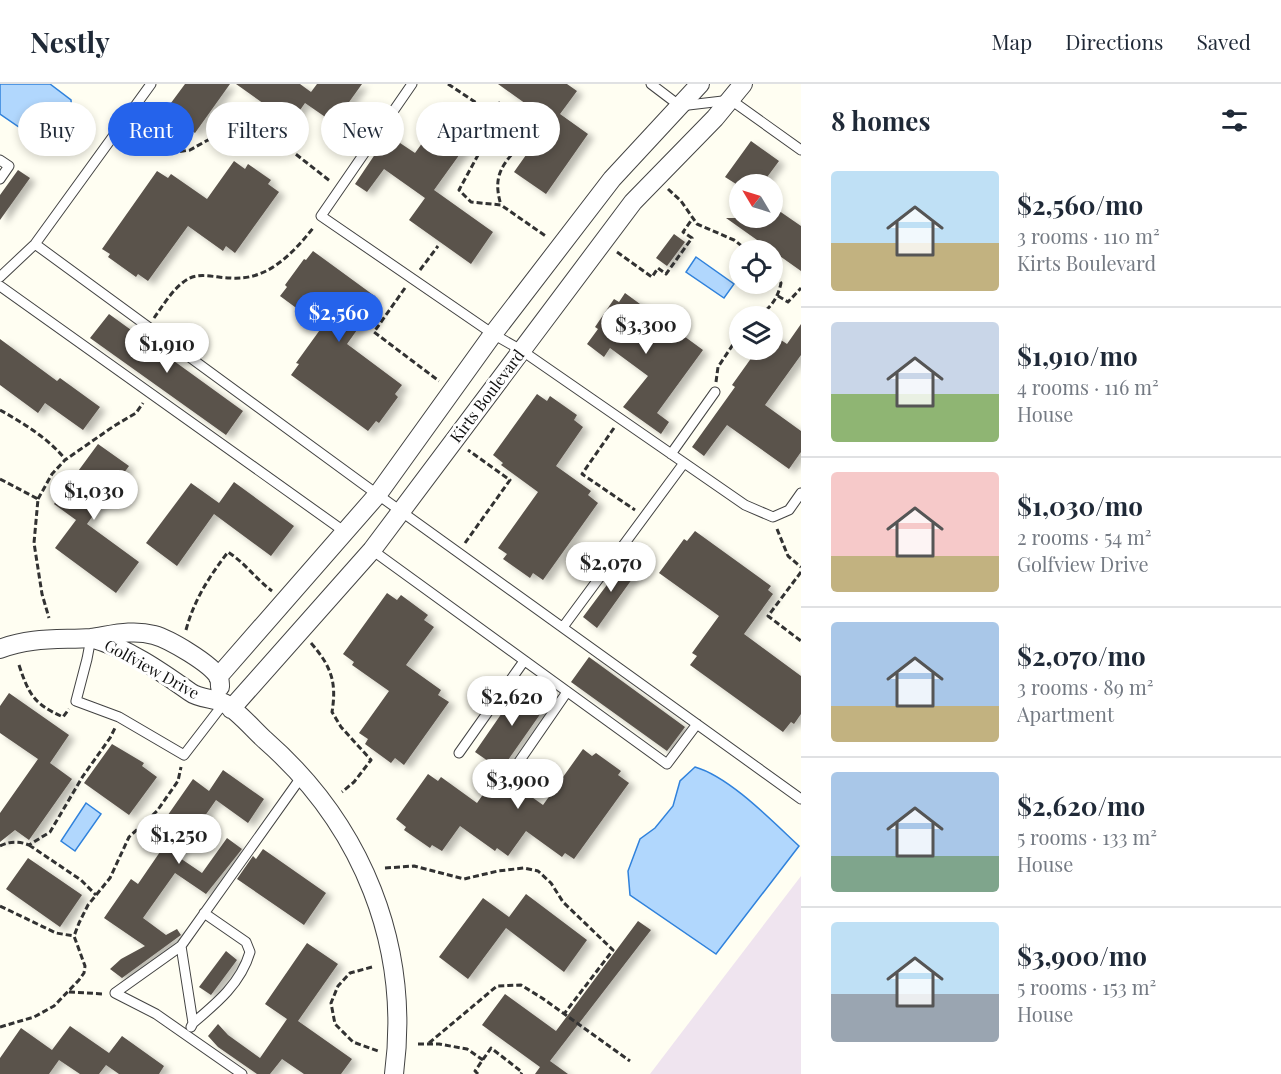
<!DOCTYPE html>
<meta charset="utf-8">
<style>
:root{--surface:#fff;--page:#f2f2f3;--text:#1f2937;--muted:#747a83;--line:#e0e1e3;--accent:#2563eb}
body{margin:0;font-family:"Playfair Display",serif;background:var(--page);color:var(--text);height:100vh;display:flex;flex-direction:column;font-size:22px;white-space:nowrap}
*{box-sizing:border-box;margin:0}
p{font-size:20px;color:var(--muted)}
.icon{flex:none;width:33px;height:33px;fill:none;stroke:currentColor;stroke-width:2;stroke-linecap:round;stroke-linejoin:round}
.map{position:relative;flex:1;overflow:hidden}
.sheet{display:flex;flex-direction:column;background:var(--surface);width:480px}
.sheet>*{flex:none}
.hud{position:absolute;left:18px;top:18px;width:570px;height:54px;display:flex;gap:12px}
.needle{width:39px;rotate:308deg}
.tools{position:absolute;left:729px;top:90px;display:grid;gap:12px}
.tools a{display:grid;place-items:center;width:54px;height:54px;border-radius:50%;background:var(--surface);box-shadow:0 3px 9px #0003;font-size:30px}
.price{position:absolute;translate:-50% -51px;padding:0 14px;border-radius:21px;background:#fff;color:#222;font-size:20px;line-height:39px;filter:drop-shadow(0 2px 3px #0008)}
.price::after{content:'';position:absolute;left:50%;top:36px;width:18px;height:14px;margin-left:-9px;background:inherit;clip-path:polygon(0 0,100% 0,50% 100%)}
.price.selected{background:var(--accent);color:#fff}
ul{padding:0;list-style:none}
li{display:flex;align-items:center;gap:18px;height:150px;padding:0 30px}
li+li{border-top:2px solid var(--line)}
li span{display:grid;place-items:center;flex:none;width:168px;height:120px;border-radius:6px;color:#555}
li>.icon{margin-inline-start:auto}
span .icon{width:72px;height:72px;fill:#fffc;stroke-width:1}
li b{font-size:26px}
h2{display:flex;justify-content:space-between;align-items:center;height:72px;padding:0 30px;font-size:26px}
.pill{padding:0 21px;border-radius:27px;background:var(--surface);box-shadow:0 3px 9px #0003;font-size:21px;line-height:54px}
.pill.selected{background:var(--accent);color:#fff}
header{display:flex;align-items:center;gap:36px;box-sizing:border-box;height:84px;padding:0 30px;background:var(--surface);border-bottom:2px solid var(--line)}
header strong{font-size:28px}
nav{display:flex;gap:33px;margin-inline-start:auto;font-size:21px}
main{display:flex;flex:1;min-height:0}
.map>svg:first-child{display:block}
</style>
<header>
<strong>Nestly</strong>
<nav><a>Map</a><a>Directions</a><a>Saved</a></nav>
</header>
<main>
<div class="map">
<svg width="801" height="990" viewBox="0 0 801 990">
<defs>
<filter id="shadow"><feDropShadow dx="6" dy="4" stdDeviation="3" flood-color="#0004"/></filter>
</defs>
<rect width="100%" height="100%" fill="#fffef2"/>
<!-- industrial -->
<path fill="#efe4ef" d="M801,792V990H650L720,898Z"/>
<!-- water -->
<path fill="#b1d7fd" stroke="#3082dc" stroke-width="1.5" d="M0,0H50L71,16L72,30L50,56L32,52L0,30Z
M696,173L734,200L724,214L686,188Z
M695,683C730,693 773,738 799,762L716,870L630,811L628,787L640,755L655,744L673,722L680,697Z
M86,719L101,730L75,767L61,757Z"/>
<!-- building -->
<path fill="#5a524b" filter="url(#shadow)" d="M185,0H230L195,49L165,27Z
M236,0H300L311,8L317,0H362L334,39L305,19L291,39Z
M498,0H567L577,7L560,30L588,50L546,110L514,88L550,37Z
M440,34L470,56L434,106L493,148L471,180L409,136L425,114L384,85L367,108L355,100L388,51L415,69Z
M751,57L779,77L762,100H736L725,93Z
M234,77L245,85L248,80L271,96L268,100L279,108L235,169L226,162L223,167L188,142L148,197L138,190L136,193L108,173L110,170L102,165L157,87L168,94L171,90L207,115Z
M18,86L30,94L0,136V111Z
M772,122L801,142V187L726,134H772Z
M674,150L685,158L667,182L656,174Z
M313,167L376,213L368,223L372,225L347,260L402,301L395,310L398,313L379,339L376,337L368,347L291,291L299,280L296,279L322,243L280,212L287,203L285,201L304,175L306,176Z
M625,209L703,266L657,329L669,338L661,350L623,323L648,292L610,264L604,273L587,260L598,245L595,243L614,215L619,218Z
M109,230L243,327L226,351L90,254Z
M801,240V271L765,321L801,347V368L789,385L727,341L704,372L692,363L735,303L732,301L757,266H772V250L787,260Z
M0,255L57,297L60,294L100,323L83,346L45,319L38,329L0,301Z
M537,310L547,317L550,312L577,331L574,336L583,343L556,382L591,407L588,411L598,419L543,496L533,489L530,494L503,475L507,470L498,464L538,408L501,381L503,379L493,371Z
M98,360L129,382L87,440L139,478L116,509L55,464L76,436L54,420Z
M234,398L294,442L271,472L214,430L177,482L146,459L191,399L219,419Z
M695,447L771,502L768,506L773,510L744,550L801,592V630L794,640L791,638L783,648L690,581L697,572L692,569L719,532L659,489L684,455L687,457Z
M627,474L640,484L597,544L583,533Z
M387,509L397,516L401,511L428,531L424,536L434,543L406,581L441,606L438,611L449,618L404,681L395,674L391,679L365,660L368,655L359,649L389,607L352,581L354,578L343,570Z
M589,573L685,643L667,667L571,598Z
M522,600L548,619L501,686L475,668Z
M9,609L69,651L50,679L72,695L29,756L15,746L0,758V729L38,675L0,649V622Z
M112,660L144,679L142,682L157,693L129,731L84,699Z
M583,665L592,672L596,669L621,687L618,691L629,699L574,775L565,769L562,773L526,747L508,772L497,764L495,767L460,742L442,767L432,761L430,764L404,746L406,743L396,735L428,690L438,697L441,693L477,719L498,689L543,721Z
M223,686L264,715L248,739L216,716L177,772L202,789L227,754L242,765L206,810L175,789L143,834L166,851L177,845L181,851L122,894L110,885L121,875L145,862L104,834L131,795L138,800L175,746L163,738L193,695L209,707Z
M263,765L326,809L304,841L237,795L253,772L256,775Z
M28,774L82,811L60,843L6,805Z
M526,810L587,856L564,888L506,844L468,895L439,873L483,814L509,833Z
M638,837L651,846L550,977L568,990H535L540,983L482,941L505,910L556,947Z
M307,859L338,880L298,937L352,975L341,990H304L282,975L270,990H257L218,963L208,952L218,940L228,951L260,974L287,935L265,920Z
M226,867L237,876L211,911L199,903Z
M70,942L109,969L122,952L164,982L159,990H119L106,981L99,990H80L59,976L49,990H0V974L21,944L52,966Z"/>
<g fill="none" stroke-linecap="round" stroke-linejoin="round">
<defs>
<path id="lane" d="M412,0L321,132L493,250L521,266L745,421L773,433L789,426L801,409
M651,0L680,22L731,16L801,66
M0,76L9,82L0,95
M35,160L363,400L801,715
M0,193L35,160L151,0
M0,202L345,448
M671,370L715,308
M372,466L667,680L697,640
M563,543L684,379
M91,554L87,575L76,617L119,633L184,671L224,619
M459,669L524,577
M516,682L567,608
M181,862L193,939L191,943
M193,939C217,919 241,899 250,868L246,858L204,829
M242,990L156,930L115,909L181,862L302,692"/>
<path id="street" d="M91,554C127,564 159,586 190,608C199,615 214,614 224,619C238,627 253,645 265,656C362,741 411,861 394,990
M0,565C30,553 59,556 91,554C112,551 132,545 154,551C169,555 212,580 219,594C220,597 220,600 220,603
M218,593L378,410L493,250L612,95L700,0
M231,625L372,466L633,118L715,34L743,0"/>
</defs>
<!-- lane casing -->
<use href="#lane" stroke="#434343" stroke-width="11"/>
<!-- street casing -->
<use href="#street" stroke="#434343" stroke-width="20"/>
<!-- path -->
<path stroke="#323232" stroke-width="3" stroke-dasharray="6 3" stroke-linecap="butt" d="M448,0L481,22L485,43L484,60L459,106L471,118L501,121L547,153
M481,22L499,19L523,34L528,40C522,74 487,76 501,121
M131,46L177,68L190,66L208,56L256,48L274,53L330,97
M668,105L681,117L697,140L734,156L747,166
M617,168L652,193L658,184L666,190L692,154L683,148L693,134
M420,186L438,162
M405,204L374,248L439,297
M778,212L788,218L801,204
M759,232C771,223 778,214 781,199L772,188
M154,234C164,220 174,203 188,195C200,188 217,194 230,194C268,197 292,170 314,143
M716,298L718,283L740,250
M0,326C23,339 48,354 65,375
M614,344L582,390L635,426
M0,395L38,415L34,459L42,510L49,534
M38,415L52,390L65,376L114,342L136,329L143,319
M777,445L788,472L801,483
M465,459L510,396L468,366
M801,488L768,532L801,557
M186,546C194,516 209,493 228,468C245,479 256,495 272,507
M311,559C331,582 337,598 332,628L341,643L371,676L354,698L342,708
M19,581C29,611 34,620 63,633L69,625
M29,761L81,796L96,811
M0,762C10,757 19,757 29,761L50,748L83,692L110,654L115,644
M385,784L414,782L464,795L498,787L524,784L538,787L551,799L563,818L613,866L564,930
M0,822L56,849L74,852
M372,883L350,889L338,902L331,919L335,940L353,958L378,967
M69,908L104,910
M0,943L34,933L54,922L79,896L84,889L85,882L74,852L79,839L88,821L110,794L129,753L157,727L178,697L181,683
M429,959L497,902L521,901L542,914L630,977
M418,960H439L467,965L483,976
M478,990L475,987L491,964L522,988L521,990"/>
<!-- lane -->
<use href="#lane" stroke="#fff" stroke-width="9"/>
<!-- street -->
<use href="#street" stroke="#fff" stroke-width="18"/>
</g>
<g text-anchor="middle" stroke-width="6" stroke-linejoin="round" paint-order="stroke">
<!-- street labels -->
<g font-size="16" fill="#101010" stroke="#fff">
<text transform="translate(487 312) rotate(-53)" y="6">Kirts Boulevard</text>
<text transform="translate(152 585) rotate(29)" y="6">Golfview Drive</text>
</g>
</g>
</svg>
<div class="tools">
<a><svg class="needle" viewBox="-14 -14 28 28"><path d="M0-13l5 13h-10z" fill="#e53935"/><path d="M0 13l5-13h-10z" fill="#747a83"/></svg></a>
<a><svg class="icon" aria-label="locate" viewBox="0 0 24 24"><circle cx="12" cy="12" r="6"/><path d="M12 2v4M12 18v4M2 12h4M18 12h4"/></svg></a>
<a><svg class="icon" aria-label="layers" viewBox="0 0 24 24"><path d="M12 4l9 5-9 5-9-5zM3 14l9 5 9-5"/></svg></a>
</div>
<b class="price selected" style="left:339px;top:259px">$2,560</b>
<b class="price" style="left:646px;top:271px">$3,300</b>
<b class="price" style="left:167px;top:290px">$1,910</b>
<b class="price" style="left:94px;top:437px">$1,030</b>
<b class="price" style="left:611px;top:509px">$2,070</b>
<b class="price" style="left:512px;top:643px">$2,620</b>
<b class="price" style="left:518px;top:726px">$3,900</b>
<b class="price" style="left:179px;top:781px">$1,250</b>
<div class="hud">
<a class="pill">Buy</a>
<a class="pill selected">Rent</a>
<a class="pill">Filters</a>
<a class="pill">New</a>
<a class="pill">Apartment</a>
</div>
</div>
<section class="sheet">
<h2>8 homes<svg class="icon" aria-label="filters" viewBox="0 0 24 24"><path d="M4 7h16M4 17h16"/><circle cx="9" cy="7" r="2"/><circle cx="15" cy="17" r="2"/></svg></h2>
<ul>
<li><span style="background:linear-gradient(#bfe0f5 60%,#c2b280 0)"><svg class="icon" aria-label="home" viewBox="0 0 24 24"><path d="M3 11l9-7 9 7M6 9v11h12V9"/></svg></span><div><b>$2,560/mo</b><p>3 rooms · 110 m²</p><p>Kirts Boulevard</p></div></li>
<li><span style="background:linear-gradient(#c9d6e8 60%,#8fb573 0)"><svg class="icon" aria-label="home" viewBox="0 0 24 24"><path d="M3 11l9-7 9 7M6 9v11h12V9"/></svg></span><div><b>$1,910/mo</b><p>4 rooms · 116 m²</p><p>House</p></div></li>
<li><span style="background:linear-gradient(#f6c9c9 70%,#c2b280 0)"><svg class="icon" aria-label="home" viewBox="0 0 24 24"><path d="M3 11l9-7 9 7M6 9v11h12V9"/></svg></span><div><b>$1,030/mo</b><p>2 rooms · 54 m²</p><p>Golfview Drive</p></div></li>
<li><span style="background:linear-gradient(#a9c7e8 70%,#c2b280 0)"><svg class="icon" aria-label="home" viewBox="0 0 24 24"><path d="M3 11l9-7 9 7M6 9v11h12V9"/></svg></span><div><b>$2,070/mo</b><p>3 rooms · 89 m²</p><p>Apartment</p></div></li>
<li><span style="background:linear-gradient(#a9c7e8 70%,#7fa58c 0)"><svg class="icon" aria-label="home" viewBox="0 0 24 24"><path d="M3 11l9-7 9 7M6 9v11h12V9"/></svg></span><div><b>$2,620/mo</b><p>5 rooms · 133 m²</p><p>House</p></div></li>
<li><span style="background:linear-gradient(#bfe0f5 60%,#9aa5b1 0)"><svg class="icon" aria-label="home" viewBox="0 0 24 24"><path d="M3 11l9-7 9 7M6 9v11h12V9"/></svg></span><div><b>$3,900/mo</b><p>5 rooms · 153 m²</p><p>House</p></div></li>
</ul>
</section>
</main>
